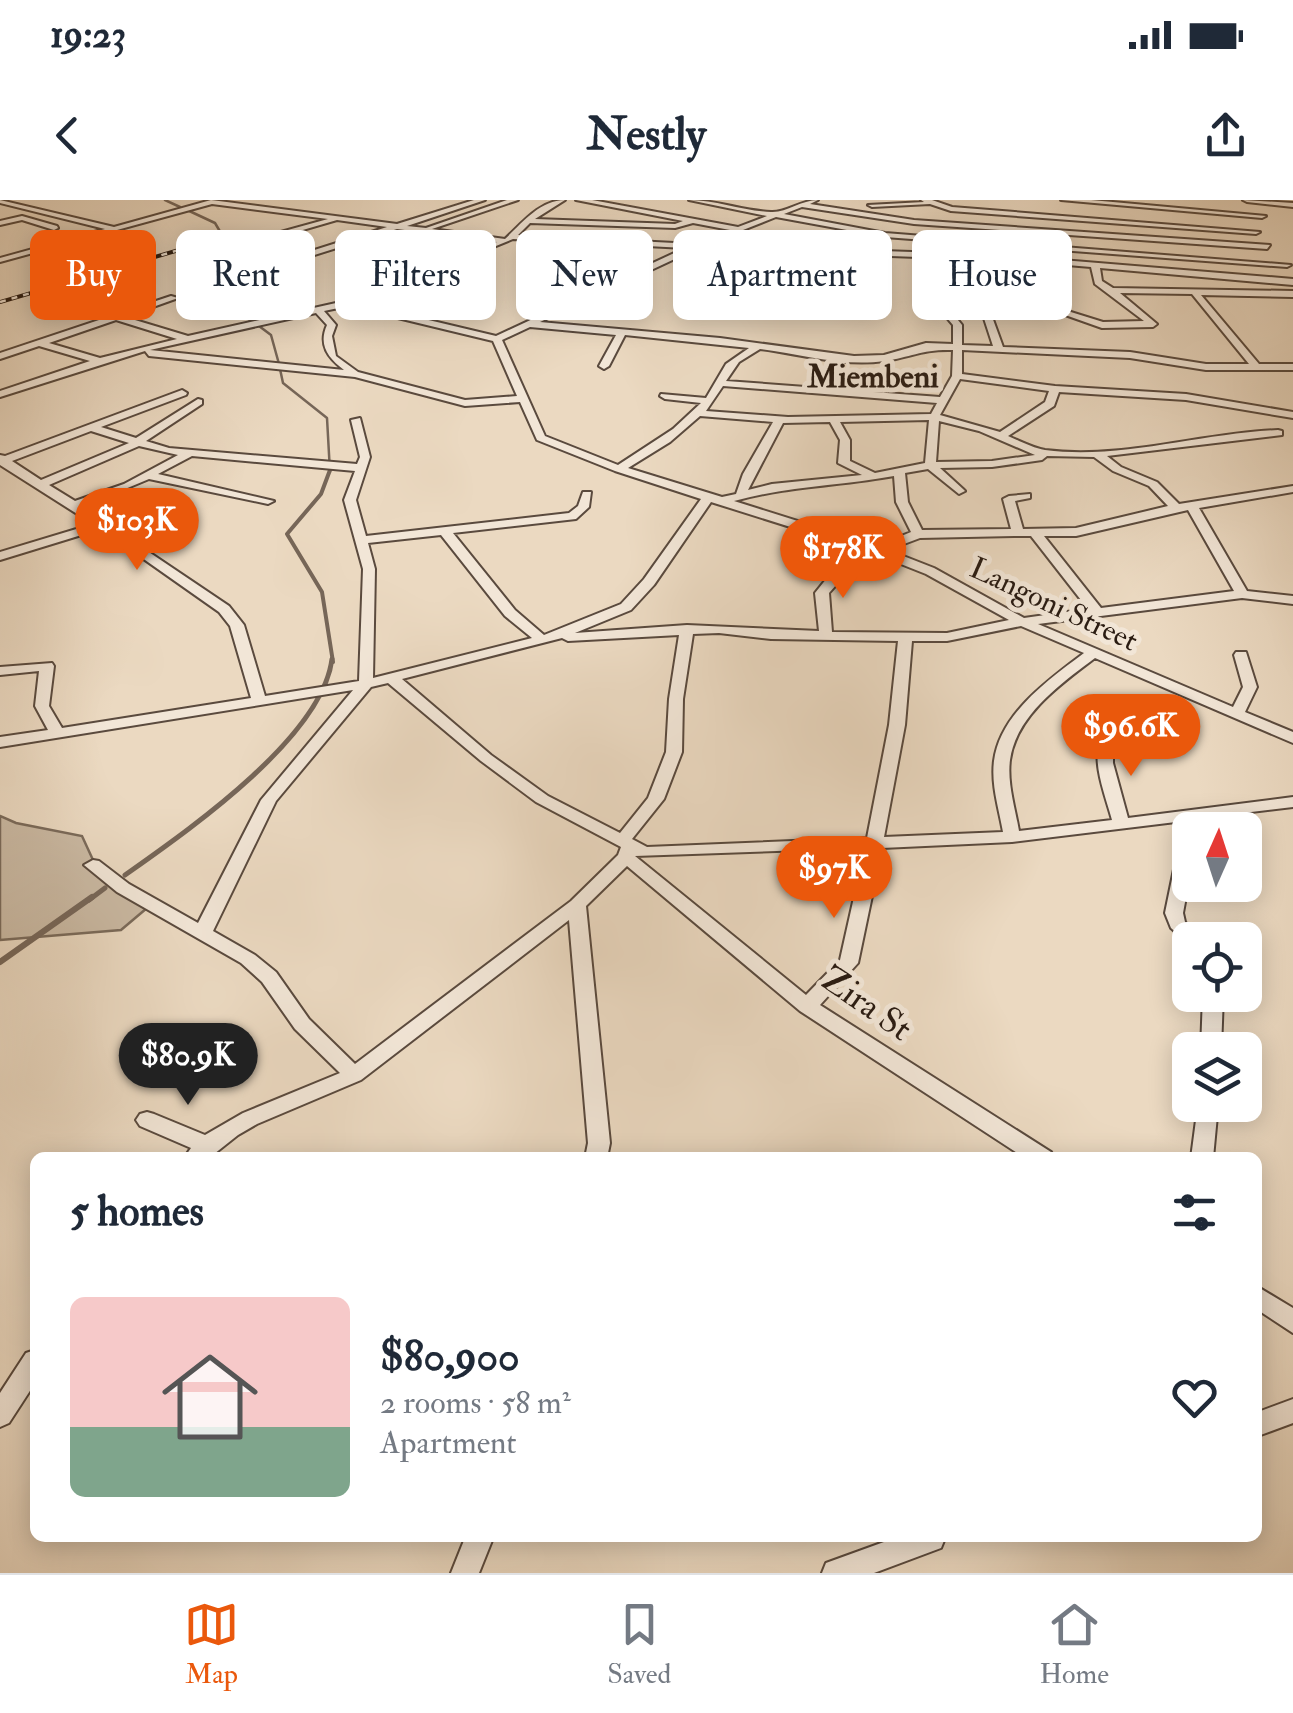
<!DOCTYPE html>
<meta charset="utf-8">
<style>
:root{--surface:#fff;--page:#f2f2f3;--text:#1f2937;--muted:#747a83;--line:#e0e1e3;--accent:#ea580c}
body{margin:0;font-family:"IM FELL Double Pica",serif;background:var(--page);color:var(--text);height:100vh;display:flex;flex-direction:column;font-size:38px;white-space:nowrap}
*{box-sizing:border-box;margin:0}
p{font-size:32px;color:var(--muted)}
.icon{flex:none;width:55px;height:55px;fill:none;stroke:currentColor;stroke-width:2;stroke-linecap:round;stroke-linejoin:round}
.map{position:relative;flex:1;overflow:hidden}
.sheet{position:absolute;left:30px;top:952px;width:1232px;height:390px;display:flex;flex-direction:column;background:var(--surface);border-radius:15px;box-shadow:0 5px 25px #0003}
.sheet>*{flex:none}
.top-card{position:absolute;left:30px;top:30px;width:1235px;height:90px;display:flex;gap:20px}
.needle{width:65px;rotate:3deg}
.fabs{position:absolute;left:1172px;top:612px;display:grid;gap:20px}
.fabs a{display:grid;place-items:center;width:90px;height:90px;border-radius:15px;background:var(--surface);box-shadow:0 5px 25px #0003;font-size:50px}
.price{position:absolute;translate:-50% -85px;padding:0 22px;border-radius:35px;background:var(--accent);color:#fff;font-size:32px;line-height:65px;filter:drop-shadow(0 2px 5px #0008)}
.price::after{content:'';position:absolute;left:50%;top:60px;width:30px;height:22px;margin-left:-15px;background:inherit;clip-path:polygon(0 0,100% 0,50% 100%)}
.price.current{background:#222;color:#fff}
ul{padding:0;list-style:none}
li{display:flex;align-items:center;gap:30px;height:250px;padding:0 40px}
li+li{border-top:2px solid var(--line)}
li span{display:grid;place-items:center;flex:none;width:280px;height:200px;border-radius:15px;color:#555}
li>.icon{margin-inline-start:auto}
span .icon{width:120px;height:120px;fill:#fffc;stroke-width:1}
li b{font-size:42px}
h2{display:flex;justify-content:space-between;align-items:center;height:120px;padding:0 40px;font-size:42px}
.chip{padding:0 35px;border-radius:15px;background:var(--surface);box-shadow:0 5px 25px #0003;font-size:35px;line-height:90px}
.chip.current{background:var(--accent);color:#fff}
.status{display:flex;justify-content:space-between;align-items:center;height:70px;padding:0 50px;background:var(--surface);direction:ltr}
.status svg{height:28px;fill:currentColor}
header{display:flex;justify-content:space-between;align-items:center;height:130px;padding:0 40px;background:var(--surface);font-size:45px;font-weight:800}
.menu{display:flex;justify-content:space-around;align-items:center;height:140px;border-top:2px solid var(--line);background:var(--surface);font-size:28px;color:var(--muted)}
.menu a{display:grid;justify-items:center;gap:5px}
.menu .current{color:var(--accent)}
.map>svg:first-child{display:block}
</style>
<div class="status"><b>19:23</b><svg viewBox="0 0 49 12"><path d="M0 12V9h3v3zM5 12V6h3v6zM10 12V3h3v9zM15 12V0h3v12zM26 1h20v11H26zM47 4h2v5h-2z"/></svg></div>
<header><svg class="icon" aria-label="back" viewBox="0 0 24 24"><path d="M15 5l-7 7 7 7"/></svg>Nestly<svg class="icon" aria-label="share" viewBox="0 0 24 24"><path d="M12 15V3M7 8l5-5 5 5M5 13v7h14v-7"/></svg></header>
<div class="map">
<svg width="1293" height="1373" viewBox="0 0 1293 1373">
<rect width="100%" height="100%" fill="#ebd9c1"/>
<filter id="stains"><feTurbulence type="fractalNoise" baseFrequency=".002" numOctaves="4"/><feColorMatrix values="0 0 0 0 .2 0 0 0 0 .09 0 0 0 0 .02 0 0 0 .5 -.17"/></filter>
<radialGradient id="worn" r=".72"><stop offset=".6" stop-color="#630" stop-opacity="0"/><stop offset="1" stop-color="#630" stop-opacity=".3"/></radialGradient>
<!-- green -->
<path fill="#cab9a3" stroke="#7a6a5a" stroke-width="2.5" d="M0,616L16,623L82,636L99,673L147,708L121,730L0,740Z"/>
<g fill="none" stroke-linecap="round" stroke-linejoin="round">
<!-- stream-far3 -->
<path stroke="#766658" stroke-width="2.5" d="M165,0L180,7
M185,9L215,23L238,62L191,86L226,103L254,123
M259,126L271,135L279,164
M280,169L283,183L327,218L330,272"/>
<!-- stream-far2 -->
<path stroke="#766658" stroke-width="4" d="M330,270L321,294L287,334L322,392L333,462"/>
<!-- stream-far1 -->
<path stroke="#766658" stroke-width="5" d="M125,675C187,631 322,538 332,459
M89,700L105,688"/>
<!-- stream -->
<path stroke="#766658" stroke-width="6" d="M0,762L92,697"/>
<defs>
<path id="minor" d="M0,0L114,27L211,0L397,24L474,0H485L407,26L426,28L507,0H518L432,29L505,39C522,23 540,0 565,0L535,19L675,24L683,21L576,0H592L738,27L767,16L689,0C717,0 743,11 771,12C786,13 801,0 818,0L810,4L914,20L1270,45L1267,49L914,24L802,7L784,14L885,33L1291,65L1287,67L885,37L776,17L705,45L1002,55L1293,79V85L1100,68L1102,81L1113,88L1293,91V97L1201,95L1259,164H1293V170H1206L1130,158L962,150V174L1055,186L1186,194L1293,212V218L1186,200L1059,192L1054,206L1008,236C1020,241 1033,248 1045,250C1121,260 1201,233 1278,230L1282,231V235L1107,256L1121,267L1157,282L1179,304L1293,286V292L1199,308L1247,391L1293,396V404L1242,398L1038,424L1233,507L1243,487L1234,455L1236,452H1246L1257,487L1245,512L1293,532V543L1095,458C1062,483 1016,515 1010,560C1007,583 1015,608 1019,631L1112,620C1105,594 1092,564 1100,539C1119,534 1145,533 1162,543L1154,548L1113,545V563L1128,618L1293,597V607L1201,618L1198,630H1190V675L1183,713L1185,722L1202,740H1190V745L1171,728L1165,713L1184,621L1012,642L882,648L858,763L820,805L1051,952L1054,958H1025L800,811L627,666L586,706L610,943L607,958H585L588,943L569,720L361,880L257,924L238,935L209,958H184L191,948L140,926L136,920L140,914L147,912L154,914L205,935L243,913L340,873L295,829L262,782L241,763L117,692L84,665L93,660L99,661L129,684L198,723L261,600L353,490L0,547V537L48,530L35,506L39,471L0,475V467L52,463L54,466L49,506L62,528L251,498L230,426L219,412L101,329L0,360V352L93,324L0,265V255L5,256L182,190L187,193L186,195L101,227L136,238L198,199L202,200V204L146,241L169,248L357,264L360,257L351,220L360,218L370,257L356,300L366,336L569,313L578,306L583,292H591L589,307L576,319L453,333L515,410L544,435L621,404L644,379L701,299L615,271L537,240L520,202L465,206L355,177L149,156L145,151L0,197V191L90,161L39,146L0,159V153L171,96L178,98L125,117L188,136L345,101L497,42L397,29L289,63L286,59L387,27L337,20L251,45L248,41L328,19L212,4L0,62V58L105,29L0,3ZM530,23L675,28L693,23L730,30L694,44L518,35ZM513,39L685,48L496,136L357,103ZM696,49L918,57L925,92L953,125V144L926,143L884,155L854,156L720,138L540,122ZM926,57L998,59L1001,82L1008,97L940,99L933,91ZM1006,60L1091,67L1095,84L1144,121L1103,122L1058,108L1054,111L1102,128L1153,127L1157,124L1120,93L1192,94L1249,164H1206L1130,152L1003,147L987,103L1018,99L1009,82ZM979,103L993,146L962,145V125L945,104ZM348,106L493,141L517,196L465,200L358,172L336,156L332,136L336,125L324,111ZM316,113L327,125C318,145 328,158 344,170L150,150ZM116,120L177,139L100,158L49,143ZM530,127L616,135L599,166L604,169L609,166L625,135L749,148L726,164L706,198L661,194L660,196L665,199L701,203L673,229L618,265L545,236L502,140ZM760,149C799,154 844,167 884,161C912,157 922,149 953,150L952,176L940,197L726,181L739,162ZM960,179L1049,191L1045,202L1000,232L940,215ZM723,186L937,203L931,214L788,217L706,211ZM700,216L773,222L743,274L736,294L722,297L628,268L670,242ZM929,220L925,263L875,273L850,261V240L840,222ZM939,221L979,231L1035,255L992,261L936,262ZM830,222L840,240L838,263L862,275L772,284L748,290L783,223ZM91,231L129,243L41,280L12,261ZM139,246L178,255L124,284L75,301L49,285ZM192,256L355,271L344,300L363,369L359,481L265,496L244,425L229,406L82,307L149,279L268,304L274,301L158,274ZM1047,256L1094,257L1113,271L1149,286L1168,306L1076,328L1023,329L1015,301L1030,298V294L1009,296L1003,299L1011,329L922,330L908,302L905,273L928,269L959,294L965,291L963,289L940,268L992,267L1042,260ZM894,276L896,302L911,332L877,346L734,301C788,286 839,286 894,276ZM711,302L873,353L926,374L1009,420L947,433L832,432L829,393L837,384L865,370L867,367L861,363L827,378L815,393L819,431L687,425L575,433L631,410L654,385ZM1188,310L1234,391L1101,408L1044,336H1076ZM441,335L505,416L532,438L373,478L375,369L368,343ZM1014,336H1031L1088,409L1024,418L934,368L888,350L920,338ZM1021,426L1084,453C1048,480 1000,514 994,561C991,585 999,609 1003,632L884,637L905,525L912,441H947ZM719,433L771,439L898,441L889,525L867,638L647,647L632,639L664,599L682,552L683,499L693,434ZM679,435L669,499L666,552L648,598L620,633L548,596L491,555L402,479L562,438L568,441ZM388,483L481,561L536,602L621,647L618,655L571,701L355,864L309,819L276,772L255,755L213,731L276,601L371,487ZM865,648L840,760L806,795L635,656Z
M921,0H932L952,7L1260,32L1256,34L951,11L930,4L872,7L868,5L924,2Z
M1061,0H1091L1266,16L1262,18Z
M1243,0L1293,3V7L1247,2Z
M22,16L57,26L58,28L54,30L22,20L0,25V21Z
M1203,795H1223L1221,850H1201Z
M1198,905H1218L1213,958H1191Z
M1258,1087L1293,1108V1133L1258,1110Z
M35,1150V1183L9,1223L0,1227V1193L26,1153Z
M1293,1199V1223L1258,1236V1212Z
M465,1338H493L479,1373H451Z
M895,1338H945L941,1348L874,1373H822L826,1363Z"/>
</defs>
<!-- minor casing -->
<use href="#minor" stroke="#5a4a3e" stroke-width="4"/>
<!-- minor -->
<use href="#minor" fill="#f2e6d7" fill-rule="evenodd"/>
<defs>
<path id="rail" d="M0,102L203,43"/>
</defs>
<!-- rail casing -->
<use href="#rail" stroke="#291b12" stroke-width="4"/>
<!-- rail -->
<use href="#rail" stroke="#f2e6d7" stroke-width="2.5" stroke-dasharray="6" stroke-linecap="butt"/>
</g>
<g text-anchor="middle" stroke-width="10" stroke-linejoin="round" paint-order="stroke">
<!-- far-street labels -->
<g font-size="30" fill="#291b12" stroke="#f2e6d7">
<text transform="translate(1054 404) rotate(25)" y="10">Langoni Street</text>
</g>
<!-- far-quarter labels -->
<g font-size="32" font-weight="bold" fill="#291b12" stroke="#f2e6d7">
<text x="873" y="187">Miembeni</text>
</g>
<!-- street labels -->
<g font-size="35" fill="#291b12" stroke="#f2e6d7">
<text transform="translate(867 803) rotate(35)" y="12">Zira St</text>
</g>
</g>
<rect width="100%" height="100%" filter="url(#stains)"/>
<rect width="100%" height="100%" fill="url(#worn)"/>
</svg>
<div class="fabs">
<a><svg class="needle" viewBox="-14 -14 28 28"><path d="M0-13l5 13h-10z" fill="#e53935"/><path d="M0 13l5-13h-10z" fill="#747a83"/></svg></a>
<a><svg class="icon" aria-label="locate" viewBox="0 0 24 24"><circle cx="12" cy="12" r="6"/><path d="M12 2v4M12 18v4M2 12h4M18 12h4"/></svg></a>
<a><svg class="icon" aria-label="layers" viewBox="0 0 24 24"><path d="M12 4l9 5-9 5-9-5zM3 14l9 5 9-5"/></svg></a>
</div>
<b class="price" style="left:137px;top:373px">$103K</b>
<b class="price" style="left:843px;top:401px">$178K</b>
<b class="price" style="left:1131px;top:579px">$96.6K</b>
<b class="price" style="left:834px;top:721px">$97K</b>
<b class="price current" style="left:188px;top:908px">$80.9K</b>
<div class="top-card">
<a class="chip current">Buy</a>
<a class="chip">Rent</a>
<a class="chip">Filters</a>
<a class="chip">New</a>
<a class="chip">Apartment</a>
<a class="chip">House</a>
</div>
<section class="sheet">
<h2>5 homes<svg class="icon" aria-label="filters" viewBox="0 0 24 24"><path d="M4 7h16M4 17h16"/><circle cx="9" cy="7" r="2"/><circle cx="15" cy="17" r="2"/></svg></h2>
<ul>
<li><span style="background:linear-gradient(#f6c9c9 65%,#7fa58c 0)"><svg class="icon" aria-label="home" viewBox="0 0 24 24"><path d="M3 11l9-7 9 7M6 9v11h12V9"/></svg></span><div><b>$80,900</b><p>2 rooms · 58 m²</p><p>Apartment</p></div><svg class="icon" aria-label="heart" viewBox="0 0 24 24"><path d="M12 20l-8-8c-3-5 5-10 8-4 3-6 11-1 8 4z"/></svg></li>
</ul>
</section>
</div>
<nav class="menu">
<a class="current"><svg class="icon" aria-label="map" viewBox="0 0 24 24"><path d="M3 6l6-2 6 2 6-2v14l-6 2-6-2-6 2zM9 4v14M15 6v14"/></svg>Map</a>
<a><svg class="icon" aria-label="saved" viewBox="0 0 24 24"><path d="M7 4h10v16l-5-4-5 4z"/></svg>Saved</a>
<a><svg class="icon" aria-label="home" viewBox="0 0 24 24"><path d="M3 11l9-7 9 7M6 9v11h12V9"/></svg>Home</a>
</nav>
